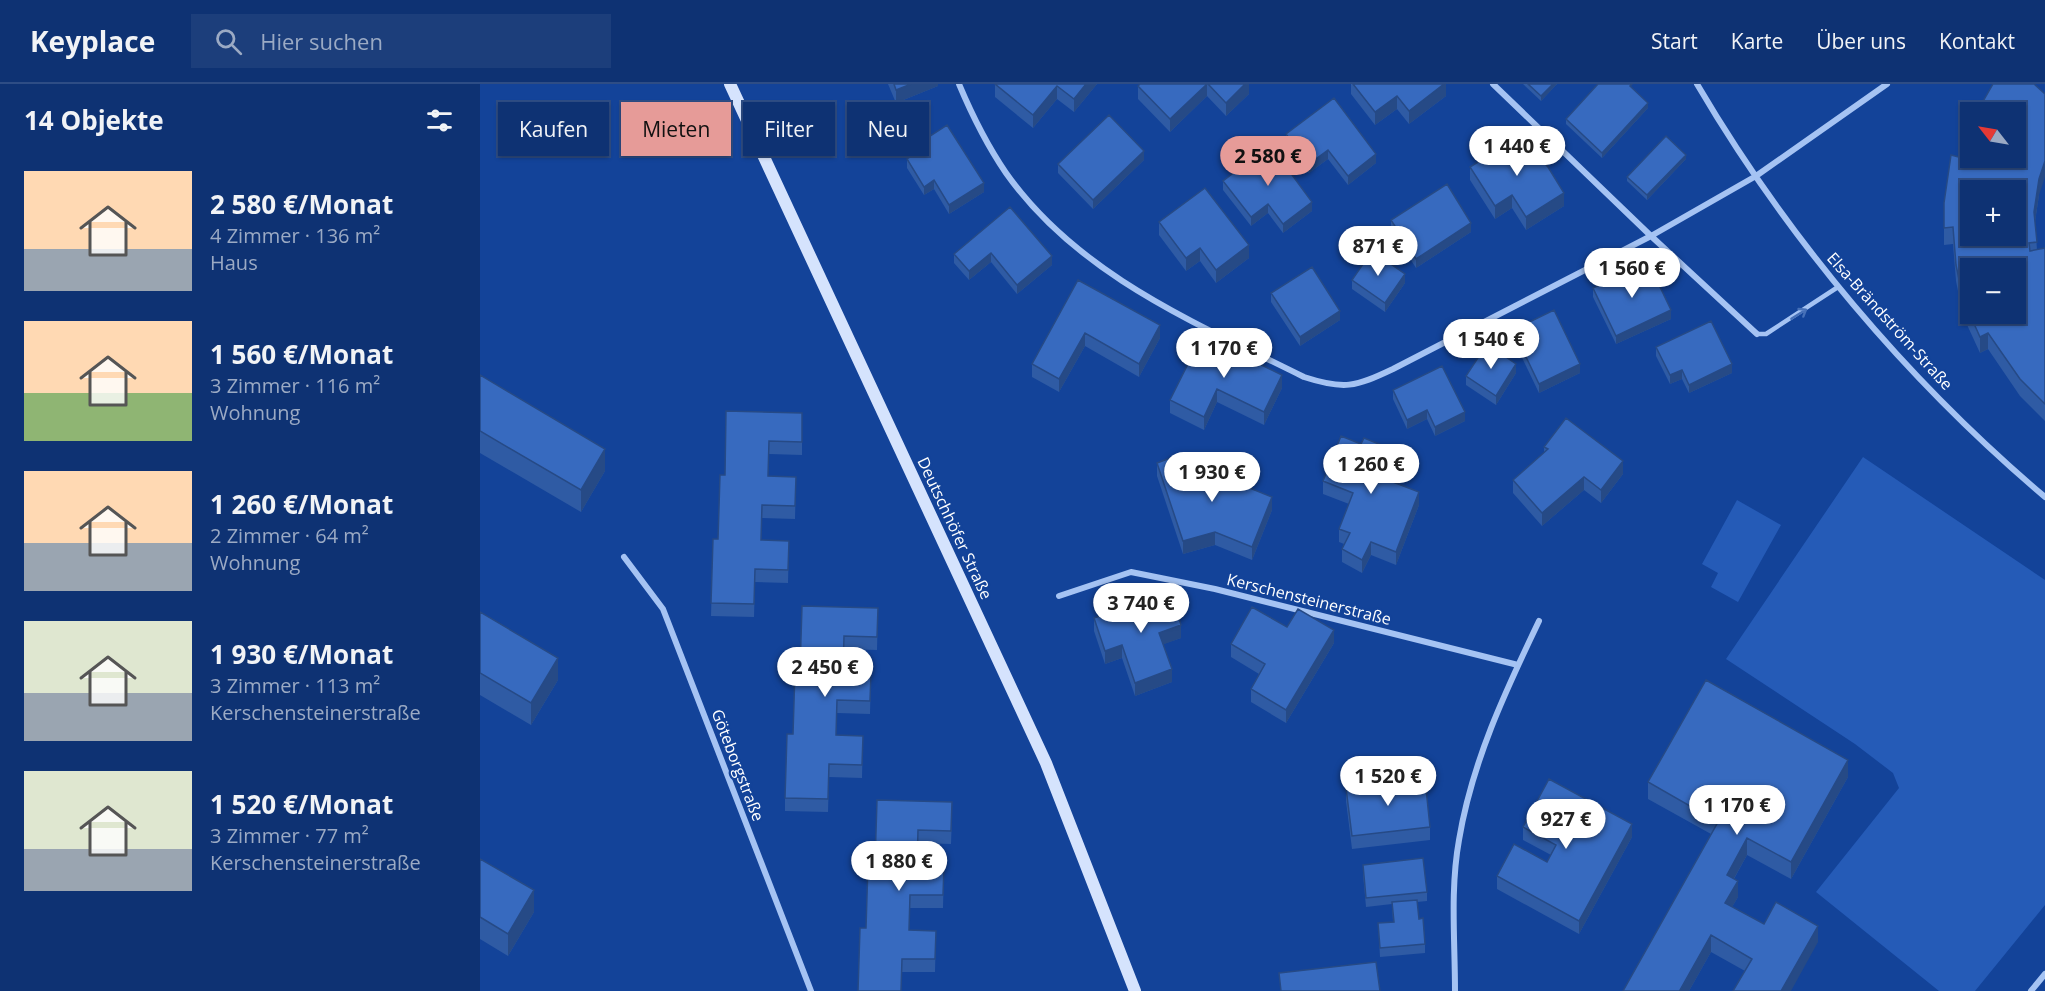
<!DOCTYPE html>
<html lang="de">
<meta charset="utf-8">
<style>
:root{--surface:#0e3273;--page:#1c3e7b;--text:#f1f3f6;--muted:#9baac4;--line:#2e4d85;--accent:#e69b98}
body{margin:0;font-family:"Open Sans",sans-serif;background:var(--page);color:var(--text);height:100vh;display:flex;flex-direction:column;font-size:22px;white-space:nowrap}
*{box-sizing:border-box;margin:0}
p{font-size:20px;color:var(--muted)}
.icon{flex:none;width:33px;height:33px;fill:none;stroke:currentColor;stroke-width:2;stroke-linecap:round;stroke-linejoin:round}
.map{position:relative;flex:1;overflow:hidden}
.sheet{display:flex;flex-direction:column;background:var(--surface);width:480px}
.sheet>*{flex:none}
.banner{position:absolute;left:18px;top:18px;width:570px;height:54px;display:flex;gap:12px}
.needle{width:39px;rotate:301deg}
.fabs{position:absolute;left:1480px;top:18px;display:grid;gap:12px}
.fabs a{display:grid;place-items:center;width:66px;height:66px;border-radius:0px;background:var(--surface);box-shadow:0 2px 4px #0004,0 0 0 2px var(--line);font-size:30px}
.price{position:absolute;translate:-50% -51px;padding:0 14px;border-radius:21px;background:#fff;color:#222;font-size:20px;line-height:39px;filter:drop-shadow(0 2px 3px #0008)}
.price::after{content:'';position:absolute;left:50%;top:36px;width:18px;height:14px;margin-left:-9px;background:inherit;clip-path:polygon(0 0,100% 0,50% 100%)}
.price.active{background:var(--accent);color:#111}
ul{padding:0;list-style:none}
li{display:flex;align-items:center;gap:18px;height:150px;padding:0 24px}
li span{display:grid;place-items:center;flex:none;width:168px;height:120px;border-radius:0px;color:#555}
li>.icon{margin-inline-start:auto}
span .icon{width:72px;height:72px;fill:#fffc;stroke-width:1}
li b{font-size:26px}
h2{display:flex;justify-content:space-between;align-items:center;height:72px;padding:0 24px;font-size:26px}
.chip{padding:0 21px;border-radius:0px;background:var(--surface);box-shadow:0 2px 4px #0004,0 0 0 2px var(--line);font-size:21px;line-height:54px}
.chip.active{background:var(--accent);color:#111}
header{display:flex;align-items:center;gap:36px;box-sizing:border-box;height:84px;padding:0 30px;background:var(--surface);border-bottom:2px solid var(--line)}
header strong{font-size:28px}
nav{display:flex;gap:33px;margin-inline-start:auto;font-size:21px}
.search{width:420px;height:54px;background:var(--page);display:flex;align-items:center;gap:15px;box-sizing:border-box;padding:0 21px;border-radius:0px;color:var(--muted);font-size:22px}
main{display:flex;flex:1;min-height:0}
.map>svg:first-child{display:block}
</style>
<header>
<strong>Keyplace</strong>
<div class="search"><svg class="icon" aria-label="search" viewBox="0 0 24 24"><circle cx="10" cy="10" r="6"/><path d="M15 15l6 6"/></svg>Hier suchen</div>
<nav><a>Start</a><a>Karte</a><a>Über uns</a><a>Kontakt</a></nav>
</header>
<main>
<section class="sheet">
<h2>14 Objekte<svg class="icon" aria-label="filters" viewBox="0 0 24 24"><path d="M4 7h16M4 17h16"/><circle cx="9" cy="7" r="2"/><circle cx="15" cy="17" r="2"/></svg></h2>
<ul>
<li><span style="background:linear-gradient(#ffd9b3 65%,#9aa5b1 0)"><svg class="icon" aria-label="home" viewBox="0 0 24 24"><path d="M3 11l9-7 9 7M6 9v11h12V9"/></svg></span><div><b>2 580 €/Monat</b><p>4 Zimmer · 136 m²</p><p>Haus</p></div></li>
<li><span style="background:linear-gradient(#ffd9b3 60%,#8fb573 0)"><svg class="icon" aria-label="home" viewBox="0 0 24 24"><path d="M3 11l9-7 9 7M6 9v11h12V9"/></svg></span><div><b>1 560 €/Monat</b><p>3 Zimmer · 116 m²</p><p>Wohnung</p></div></li>
<li><span style="background:linear-gradient(#ffd9b3 60%,#9aa5b1 0)"><svg class="icon" aria-label="home" viewBox="0 0 24 24"><path d="M3 11l9-7 9 7M6 9v11h12V9"/></svg></span><div><b>1 260 €/Monat</b><p>2 Zimmer · 64 m²</p><p>Wohnung</p></div></li>
<li><span style="background:linear-gradient(#dfe7d0 60%,#9aa5b1 0)"><svg class="icon" aria-label="home" viewBox="0 0 24 24"><path d="M3 11l9-7 9 7M6 9v11h12V9"/></svg></span><div><b>1 930 €/Monat</b><p>3 Zimmer · 113 m²</p><p>Kerschensteinerstraße</p></div></li>
<li><span style="background:linear-gradient(#dfe7d0 65%,#9aa5b1 0)"><svg class="icon" aria-label="home" viewBox="0 0 24 24"><path d="M3 11l9-7 9 7M6 9v11h12V9"/></svg></span><div><b>1 520 €/Monat</b><p>3 Zimmer · 77 m²</p><p>Kerschensteinerstraße</p></div></li>
</ul>
</section>
<div class="map">
<svg width="1565" height="907" viewBox="0 0 1565 907">
<rect width="100%" height="100%" fill="#134399"/>
<!-- green -->
<path fill="#255bb7" d="M1383,373L1565,496V821L1495,907H1459L1336,808L1419,704L1413,689L1375,660L1246,575Z
M1257,416L1301,441L1258,518L1231,503L1238,489L1222,480Z"/>
<g fill="none" stroke-linecap="round" stroke-linejoin="round">
<!-- lane -->
<path stroke="#a5c3f3" stroke-width="4.5" d="M1277,250H1286L1358,203"/>
<!-- street -->
<path stroke="#a5c3f3" stroke-width="6" d="M479,0C492,31 507,61 526,89C598,191 716,239 824,293C864,306 875,303 913,285L1171,152L1276,92L1407,0
M1013,0L1171,152L1277,250
M1217,0C1308,155 1428,297 1565,413
M144,473L183,525L331,907
M579,512L651,488L735,505L1038,581
M975,907C975,856 970,806 979,756C992,678 1025,608 1059,537
M1551,907L1565,890"/>
<!-- secondary -->
<path stroke="#d5e3fd" stroke-width="12" d="M250,0L566,679L655,907"/>
</g>
<!-- wall -->
<path fill="#2f5ba4" d="M408,0H458V2L416,19Z
M515,0H617L594,28L577,15L553,44L515,13Z
M660,0H769V10L746,32L727,12L690,48L658,15V2Z
M871,0H966V12L929,40L917,25L895,41L871,10Z
M1043,0H1077L1061,17Z
M1168,24L1122,74L1086,40V35Z
M806,50L896,79L868,101L848,75L829,89L806,59Z
M433,63L504,108L469,130L454,105L444,111L427,84V75L433,71Z
M1479,73L1559,111L1555,138L1557,166L1565,164V337L1540,312L1508,265L1500,269L1483,232L1476,197L1473,160L1464,161V119Z
M1206,75L1167,116L1147,97V93Z
M664,76L613,125L578,89V80Z
M990,83L1084,122L1046,146L1032,124L1015,135L990,96Z
M743,97L832,127L803,149L788,129L771,142L743,106Z
M530,123L572,181L537,210L511,178L489,196L474,179V170Z
M911,136L991,148L936,184L911,145Z
M679,138L769,174L736,199L720,177L706,187L679,151Z
M598,196L680,254L659,293L605,262L579,308L552,293V280Z
M872,196L925,199L905,228L872,205Z
M1113,204L1191,235L1136,260L1113,213Z
M791,209L860,236L820,262L791,218Z
M1033,246L1100,289L1059,309L1033,255Z
M722,252L802,304L784,341L737,318L724,346L690,329V316Z
M1176,263L1252,289L1209,309L1202,295L1190,300L1176,272Z
M1036,289L1016,321L986,301V292Z
M0,291L125,387L101,428L0,369Z
M913,306L985,337L955,352L947,335L927,345L913,315Z
M322,329V371L289,370L288,392L316,393L315,435L282,434L281,456L309,457L308,499L275,498L274,533L231,532L233,455H238L245,391Z
M1064,363L1143,390L1121,419L1104,406L1062,442L1033,409V396L1064,369Z
M677,379L792,426L772,476L735,461L703,470L677,392Z
M924,383L917,400L939,421L916,481L891,471L882,489L862,478V465L864,460L859,458V445L869,420L843,410V397Z
M398,524L397,566L364,565V587L391,588L390,630L357,629L356,651L383,652L382,694L349,693L348,728L305,727V714L320,586Z
M0,528L78,596L51,641L0,611Z
M614,534L701,554L683,560L692,598L655,612L642,574L625,580L614,547Z
M807,543L854,559L806,639L771,618V605L779,590L751,573V560Z
M1368,693L1311,795L1267,771L1254,795L1258,813L1252,823L1284,840L1338,858L1265,887L1231,868L1209,907H1143L1231,750L1168,715V698Z
M866,704L950,743V756L872,765L866,717Z
M397,716L472,731L471,760L438,759V782H464L463,824H430L429,846L456,847L455,888H422L386,844L395,780Z
M1043,743L1152,753L1099,850L1017,805V792L1067,778L1071,771L1043,756Z
M0,775L54,828L28,872L0,855Z
M883,781L947,808V817L937,818L939,835L945,860V869L900,873L898,839L913,838L912,820L886,823L883,790Z"/>
<!-- shaded-wall -->
<path fill="#264a86" d="M431,0H458V2L416,19V6Z
M606,0H617L594,28V15Z
M727,0V12L690,48V35Z
M765,0H769V10L746,32V19Z
M964,0H966V12L929,40V27Z
M1073,0H1077L1061,17V12Z
M577,2V15L553,44V31Z
M917,12V25L895,41V28Z
M1168,19V24L1122,74V69Z
M848,66V75L829,89V80Z
M664,67V76L613,125V116Z
M896,70V79L868,101V92Z
M1206,71V75L1167,116V111Z
M1565,77V93L1559,111L1554,144V128L1559,95Z
M454,96V105L444,111V103Z
M504,99V108L469,130V121Z
M1084,109V122L1046,146V133Z
M1032,111V124L1015,135V122Z
M832,118V127L803,149V140Z
M788,120V129L771,142V133Z
M991,139V148L936,184V175Z
M769,161V174L736,199V186Z
M720,164V177L706,187V174Z
M511,169V178L489,196V187Z
M572,172V181L537,210V201Z
M925,190V199L905,228V219Z
M1191,226V235L1136,260V252Z
M860,227V236L820,262V253Z
M680,241V254L659,293V280Z
M605,249V262L579,308V295Z
M1508,249V265L1500,269V253Z
M1036,280V289L1016,321V312Z
M1100,280V289L1059,309V300Z
M1252,280V289L1209,309V301Z
M1202,286V295L1190,300V291Z
M802,291V304L784,341V328Z
M737,305V318L724,346V333Z
M947,326V335L927,345V336Z
M985,328V337L955,352V343Z
M125,365V387L101,428V406Z
M924,370V383L913,411V398Z
M1143,377V390L1121,419V406Z
M1104,393V406L1062,442V429Z
M939,408V421L916,481V468Z
M792,413V426L772,476V463Z
M735,448V461L703,470V457Z
M891,458V471L882,489V476Z
M701,541V554L679,562V549Z
M854,546V559L806,639V626Z
M642,561V574L625,580V567Z
M78,574V596L51,641V619Z
M692,585V598L655,612V599Z
M1368,676V693L1311,795V778Z
M1152,740V753L1099,850V837Z
M1267,754V771L1247,807V791Z
M1258,797V813L1245,835V819Z
M54,806V828L28,872V850Z
M1338,842V858L1311,907H1301Z
M1231,851V868L1209,907H1200Z"/>
<!-- building -->
<path fill="#376abf" stroke="#264a86" stroke-width="1.5" fill-rule="evenodd" d="M414,0H431L416,6Z
M515,0H606L594,15L577,2L553,31Z
M660,0H727L690,35L658,2Z
M728,0H765L746,19Z
M873,0H964L929,27L917,12L895,28Z
M1048,0H1073L1061,12Z
M1118,0H1152L1150,2L1168,19L1122,69L1086,35Z
M1513,0H1554L1565,10V77L1559,95L1554,128L1557,158L1549,159L1550,167L1565,164V320L1540,295L1508,249L1500,253L1483,215L1476,181L1473,143L1464,144V119L1471,71L1479,73L1491,39V74H1536V28H1497ZM1491,106H1536V152H1491ZM1491,184H1536V230H1491Z
M854,14L896,70L868,92L848,66L829,80L806,50Z
M629,31L664,67L613,116L578,80Z
M467,41L504,99L469,121L454,96L444,103L427,75L436,69L433,63Z
M1186,52L1206,71L1167,111L1147,93Z
M1038,53L1068,83L1084,109L1046,133L1032,111L1015,122L990,83Z
M790,61L832,118L803,140L788,120L771,133L743,97Z
M967,100L991,139L936,175L911,136Z
M725,104L769,161L736,186L720,164L706,174L679,138Z
M530,123L572,172L537,201L511,169L489,187L474,170Z
M892,167L925,190L905,219L872,196Z
M1168,178L1191,226L1136,252L1113,204Z
M832,183L860,227L820,253L791,209Z
M598,196L680,241L659,280L605,249L579,295L552,280Z
M1074,226L1100,280L1059,300L1033,246Z
M1231,237L1252,280L1209,301L1202,286L1190,291L1176,263Z
M722,252L802,291L784,328L737,305L724,333L690,316Z
M1007,260L1036,280L1016,312L986,292Z
M962,282L985,328L955,343L947,326L927,336L913,306Z
M0,291L125,365L101,406L0,347Z
M246,327L322,329V358L289,357L288,392L316,393L315,422L282,421L281,456L309,457L308,486L275,485L274,520L231,519L233,455H238L240,391H245Z
M1086,334L1143,377L1121,406L1104,393L1062,429L1033,396L1068,365L1064,363Z
M861,352L881,360L884,354L924,370L913,398L939,408L916,468L891,458L882,476L862,465L870,449L859,445L873,409L843,397Z
M693,373L792,413L772,463L735,448L703,457L677,379Z
M691,508L701,541L679,549L692,585L655,599L642,561L625,567L614,534Z
M322,522L398,524L397,553L364,552L363,587L391,588L390,617L357,616L356,651L383,652L382,681L349,680L348,715L305,714L307,650H313L315,586H320Z
M772,523L807,543L818,525L854,546L806,626L771,605L785,580L751,560Z
M0,528L78,574L51,619L0,589Z
M1226,596L1368,676L1311,778L1267,754L1247,791L1258,797L1245,819L1284,840L1296,818L1338,842L1301,907H1253L1272,875L1231,851L1200,906L1201,907H1143L1238,738L1168,698Z
M945,695L950,743L872,752L866,704Z
M1069,695L1152,740L1099,837L1017,792L1034,760L1067,778L1076,761L1043,743Z
M397,716L472,718L471,747L438,746L437,782H464L463,811H430L429,846L456,847L455,875H422L421,907H378L380,844H386L388,780H395Z
M943,774L947,808L886,814L883,781Z
M0,775L54,806L28,850L0,833Z
M937,816L939,835L943,834L945,860L900,864L898,839L914,838L912,818Z
M896,878L900,907H801L799,889Z"/>
<!-- one-way arrows -->
<defs><path id="oneway-shaft" d="M-6 0H5M1.5-3L5.5 0L1.5 3" fill="none" stroke-width="1.6" stroke-linecap="round" stroke-linejoin="round" transform="scale(1.5)"/></defs>
<use stroke="#4670b8" href="#oneway-shaft" transform="translate(1319 230) rotate(-32)"/>
<g text-anchor="middle" stroke-width="4.5" stroke-linejoin="round" paint-order="stroke">
<!-- street labels -->
<g font-size="16" fill="#fff" stroke="#134399">
<text transform="translate(1410 237) rotate(48)" y="6">Elsa-Brändström-Straße</text>
<text transform="translate(475 444) rotate(65)" y="6">Deutschhöfer Straße</text>
<text transform="translate(829 515) rotate(14)" y="6">Kerschensteinerstraße</text>
<text transform="translate(258 681) rotate(69)" y="6">Göteborgstraße</text>
</g>
</g>
</svg>
<div class="fabs">
<a><svg class="needle" viewBox="-14 -14 28 28"><path d="M0-13l5 13h-10z" fill="#e53935"/><path d="M0 13l5-13h-10z" fill="#9baac4"/></svg></a>
<a>+</a>
<a>−</a>
</div>
<b class="price" style="left:1037px;top:93px">1 440 €</b>
<b class="price active" style="left:788px;top:103px">2 580 €</b>
<b class="price" style="left:898px;top:193px">871 €</b>
<b class="price" style="left:1152px;top:215px">1 560 €</b>
<b class="price" style="left:1011px;top:286px">1 540 €</b>
<b class="price" style="left:744px;top:295px">1 170 €</b>
<b class="price" style="left:891px;top:411px">1 260 €</b>
<b class="price" style="left:732px;top:419px">1 930 €</b>
<b class="price" style="left:661px;top:550px">3 740 €</b>
<b class="price" style="left:345px;top:614px">2 450 €</b>
<b class="price" style="left:908px;top:723px">1 520 €</b>
<b class="price" style="left:1257px;top:752px">1 170 €</b>
<b class="price" style="left:1086px;top:766px">927 €</b>
<b class="price" style="left:419px;top:808px">1 880 €</b>
<div class="banner">
<a class="chip">Kaufen</a>
<a class="chip active">Mieten</a>
<a class="chip">Filter</a>
<a class="chip">Neu</a>
</div>
</div>
</main>
